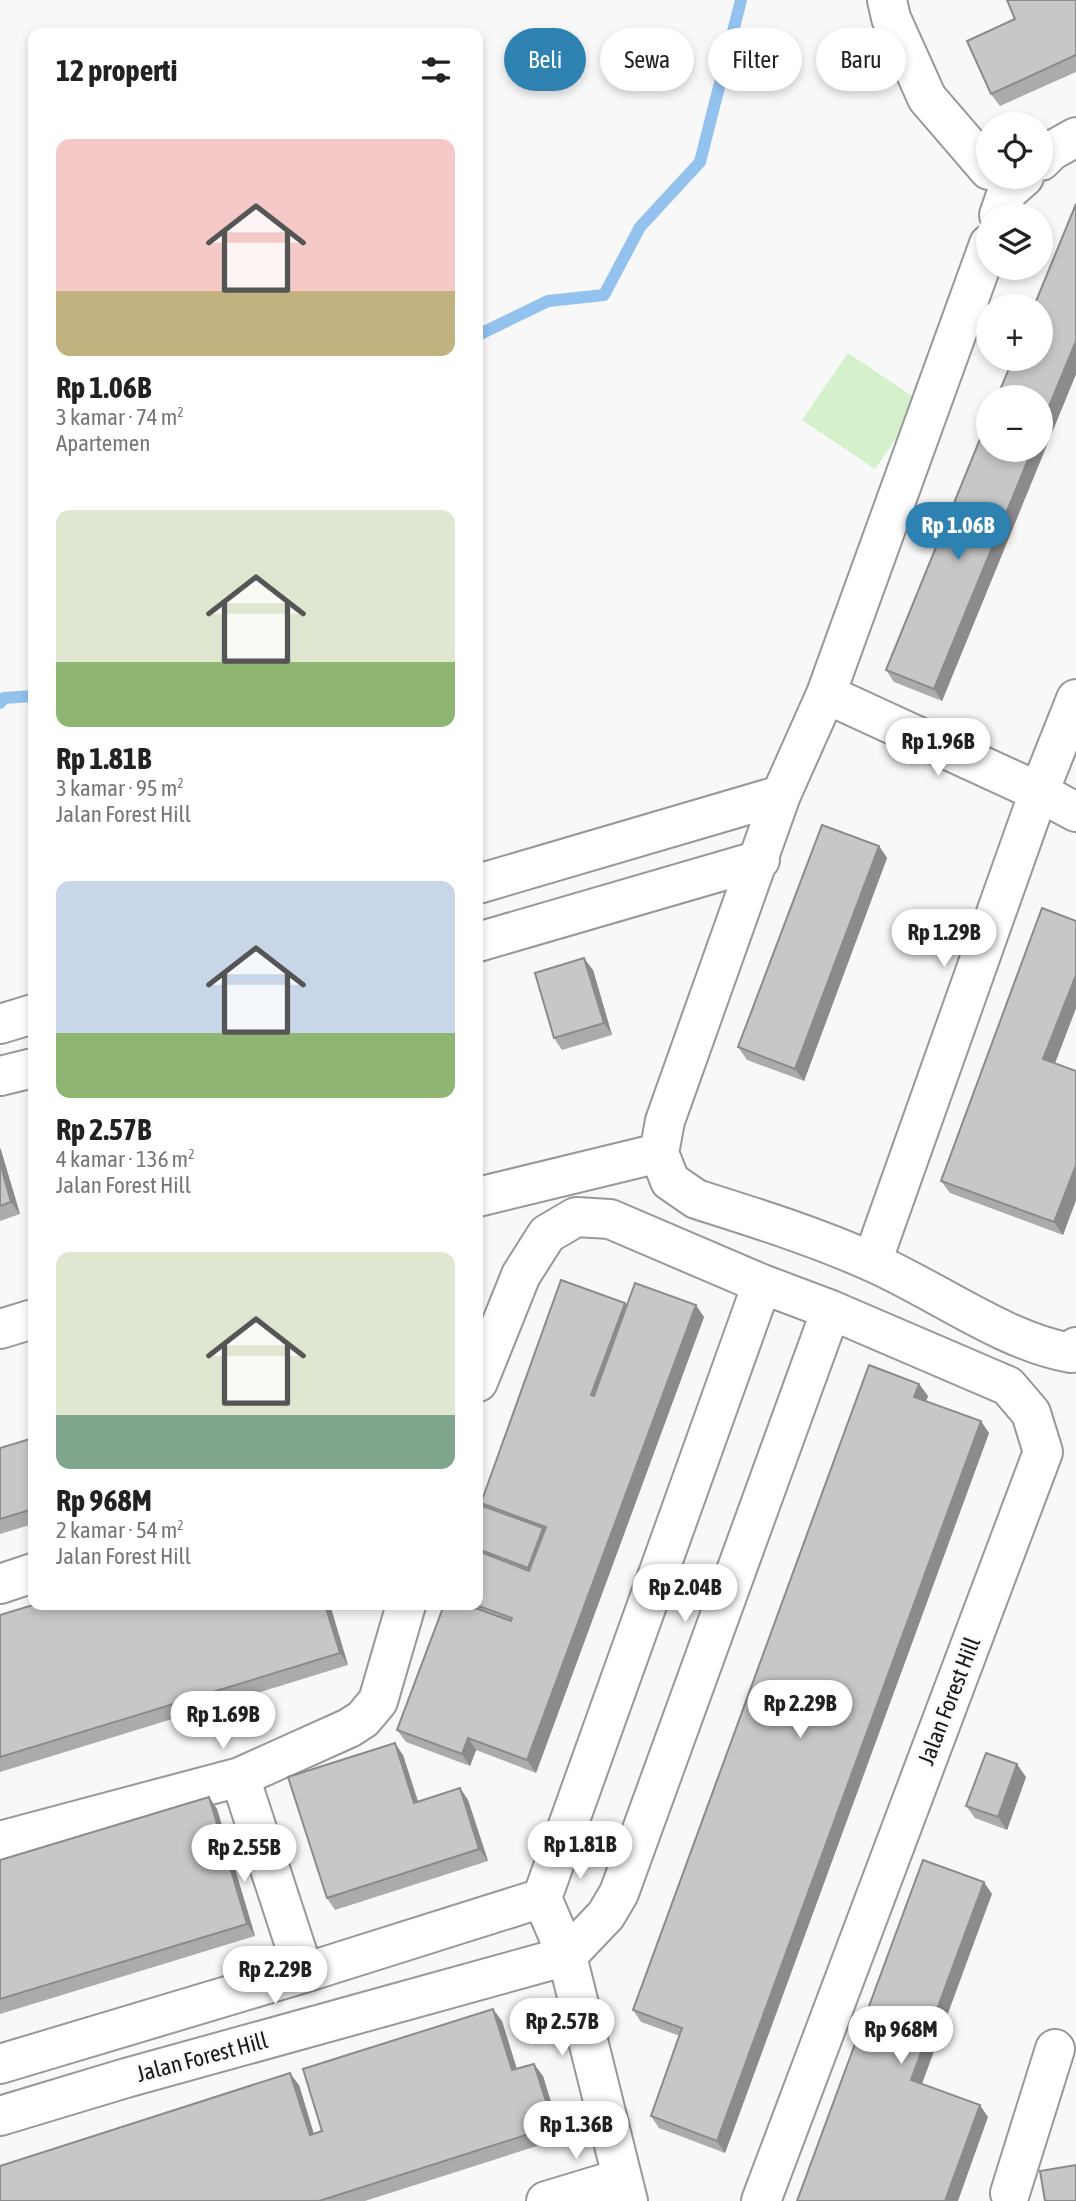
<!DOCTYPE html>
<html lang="id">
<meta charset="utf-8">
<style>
:root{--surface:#fff;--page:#f6f6f6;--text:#222;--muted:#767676;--accent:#2d82b2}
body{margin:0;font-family:"Asap Condensed",sans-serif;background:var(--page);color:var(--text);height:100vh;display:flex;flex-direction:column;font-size:26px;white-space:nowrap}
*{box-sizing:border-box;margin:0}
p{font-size:23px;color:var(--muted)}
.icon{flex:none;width:38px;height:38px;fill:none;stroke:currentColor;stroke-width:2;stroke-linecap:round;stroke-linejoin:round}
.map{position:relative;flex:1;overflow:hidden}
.sheet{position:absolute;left:28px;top:28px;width:455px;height:1582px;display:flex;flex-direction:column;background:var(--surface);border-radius:14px;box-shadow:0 4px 10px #0003}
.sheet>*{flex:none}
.top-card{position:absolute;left:504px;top:28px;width:466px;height:63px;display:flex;gap:14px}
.fabs{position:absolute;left:976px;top:112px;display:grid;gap:14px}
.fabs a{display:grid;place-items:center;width:77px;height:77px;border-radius:50%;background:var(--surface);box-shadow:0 4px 10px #0003;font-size:35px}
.price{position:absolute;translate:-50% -60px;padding:0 16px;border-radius:24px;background:#fff;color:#222;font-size:23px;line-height:46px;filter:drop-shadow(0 2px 4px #0008)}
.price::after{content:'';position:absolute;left:50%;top:42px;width:21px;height:16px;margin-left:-10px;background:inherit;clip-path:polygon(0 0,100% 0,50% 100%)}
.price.selected{background:var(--accent);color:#fff}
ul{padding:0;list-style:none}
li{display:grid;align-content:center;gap:14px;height:371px;padding:0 28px}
li span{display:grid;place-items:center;height:217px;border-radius:14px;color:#555}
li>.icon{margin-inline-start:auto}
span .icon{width:126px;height:126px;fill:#fffc;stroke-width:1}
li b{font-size:30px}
h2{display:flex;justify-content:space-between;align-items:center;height:84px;padding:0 28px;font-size:30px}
.tag{padding:0 24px;border-radius:32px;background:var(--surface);box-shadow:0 4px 10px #0003;font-size:24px;line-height:63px}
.tag.selected{background:var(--accent);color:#fff}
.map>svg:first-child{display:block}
</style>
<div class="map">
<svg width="1076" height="2201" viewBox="0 0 1076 2201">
<rect width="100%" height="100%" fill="#f8f8f9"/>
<!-- green -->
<path fill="#d5f1cb" d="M848,353L921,402L875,469L802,420Z"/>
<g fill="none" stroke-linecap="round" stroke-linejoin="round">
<!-- stream -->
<path stroke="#93c2ee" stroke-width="12" d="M478,335L548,301L604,295L640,227L700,162L741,0
M0,703L4,698L33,696"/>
<defs>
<path id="minor" d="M887,0L891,18L927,98L989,170
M1041,161L1051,151L1076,137
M999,215L1007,192L1024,177
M989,244L826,694L781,795L665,1121L659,1153L670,1181L696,1199C753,1217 817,1237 872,1262C936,1290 1003,1341 1071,1353L1076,1347
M826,694L1039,792L1076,812
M478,884L781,795
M478,942L760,860
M0,1024L33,1014
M0,1076L33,1068
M478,1197L659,1153
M872,1262L1039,792L1076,699
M0,1329L33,1319
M478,1382L521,1275L547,1234L576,1217L610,1219L762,1284L831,1310L1008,1386L1031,1413L1043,1452L761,2201
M0,1584L33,1573
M240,1777L304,1973
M0,1841L240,1777L349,1728L363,1719L378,1701L406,1605
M542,1898L567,1956L628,2201
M0,2064L304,1973L542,1898L762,1284
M0,2116L126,2078L567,1956L606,1915L619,1893L831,1310
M1010,2193L1055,2049
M546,2201L622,2178"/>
</defs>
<!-- minor casing -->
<use href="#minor" stroke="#989899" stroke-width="42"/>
<!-- minor -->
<use href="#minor" stroke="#fff" stroke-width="38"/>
</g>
<!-- wall -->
<path fill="#ababac" d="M1076,0V72L1000,106L991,94Z
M1076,204V374L942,701L894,682L886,670Z
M879,846L887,858L804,1081L747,1060L738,1047Z
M1076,921V1008L1055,1063L1076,1071V1200L1063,1235L950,1193L941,1181Z
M593,970L612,1035L562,1050L554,1038Z
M0,1148L20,1214L0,1221Z
M627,1305L704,1317L536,1773L476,1750L470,1766L406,1742L397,1730L444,1605H478V1513L484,1507L481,1503Z
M919,1384L928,1396L926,1401L989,1433L725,2153L659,2128L651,2116L680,2036L641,2022L633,2010Z
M33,1438V1524L0,1534V1448Z
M33,1605H330L348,1665L0,1772V1615Z
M403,1755L418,1801L460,1788L468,1800L488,1861L335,1910L327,1898Z
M1026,1777L1007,1830L975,1818L966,1806Z
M209,1797L217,1809L255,1936L0,2014V1860Z
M502,2021L517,2069L543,2076L562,2138L365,2201H0L299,2085L314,2134L322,2131Z"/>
<!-- shaded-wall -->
<path fill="#8b8b8c" d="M1076,341V374L942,701L934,689L1032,450H1041V426Z
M879,846L887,858L804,1081L795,1069Z
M584,958L593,970L612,1035L604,1023Z
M1076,975V1008L1052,1071L1043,1059Z
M0,1148L1,1150L20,1214L11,1202L0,1163Z
M1076,1165V1200L1063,1235L1054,1222Z
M625,1303L634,1315L600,1407L591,1395Z
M696,1305L704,1317L536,1773L527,1760Z
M919,1384L928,1396L923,1409L914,1397Z
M981,1421L989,1433L725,2153L717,2141Z
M543,1528L552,1541L537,1580L528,1568Z
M325,1605H330L348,1665L340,1653Z
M468,1738L476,1750L470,1766L462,1754Z
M395,1743L403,1755L422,1815L414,1803Z
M1017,1764L1026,1777L1007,1830L998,1817Z
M460,1788L468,1800L488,1861L479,1849Z
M209,1797L217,1809L255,1936L247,1924Z
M984,1882L992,1894L919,2092L911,2080Z
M493,2009L502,2021L521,2083L512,2070Z
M534,2064L543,2076L562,2138L554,2126Z
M290,2073L299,2085L318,2148L310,2135Z
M980,2105L988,2117L958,2201H945Z"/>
<!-- building -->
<path fill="#c7c7c8" stroke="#8b8b8c" stroke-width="2" d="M1007,0H1076V55L991,94L967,41L1015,19Z
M1076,204V341L1041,426V397H997L1013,359H1041V306H1034Z
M989,417V450H1032L934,689L886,670Z
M822,825L879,846L795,1069L738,1047Z
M1042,908L1076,921V975L1043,1059L1076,1071V1165L1054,1222L941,1181Z
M584,958L604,1023L554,1038L535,973Z
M0,1163L11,1202L0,1206Z
M561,1280L625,1303L591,1395L594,1396L635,1283L696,1305L527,1760L468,1738L462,1754L397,1730L444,1605H467L511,1621L512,1618L476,1605H478V1551L529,1571L546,1527L481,1503Z
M869,1365L919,1384L914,1397L981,1421L717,2141L651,2116L682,2028L633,2010Z
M33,1438V1509L0,1519V1448Z
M480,1505L543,1528L528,1568L478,1549V1513Z
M33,1605H325L340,1653L0,1757V1615Z
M395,1743L414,1803L460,1788L479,1849L327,1898L288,1777Z
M986,1753L1017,1764L998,1817L966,1806Z
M209,1797L247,1924L0,1999V1860Z
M923,1860L984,1882L911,2080L980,2105L945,2201H797Z
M493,2009L512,2070L534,2064L554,2126L319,2201H0V2166L290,2073L310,2135L322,2131L303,2069Z
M1076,2165V2201H1045L1040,2171Z"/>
<g text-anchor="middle" stroke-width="5" stroke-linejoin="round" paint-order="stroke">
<!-- street labels -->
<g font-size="23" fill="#181819" stroke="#f8f8f9">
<text transform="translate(949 1701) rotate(-69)" y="8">Jalan Forest Hill</text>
<text transform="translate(202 2057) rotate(-15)" y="8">Jalan Forest Hill</text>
</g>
</g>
</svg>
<div class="fabs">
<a><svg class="icon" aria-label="locate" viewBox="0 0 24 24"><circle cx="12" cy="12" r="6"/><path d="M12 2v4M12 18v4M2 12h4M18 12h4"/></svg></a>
<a><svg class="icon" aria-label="layers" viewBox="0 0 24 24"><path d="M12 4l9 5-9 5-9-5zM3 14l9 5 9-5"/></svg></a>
<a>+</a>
<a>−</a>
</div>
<b class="price selected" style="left:958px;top:562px">Rp 1.06B</b>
<b class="price" style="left:938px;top:778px">Rp 1.96B</b>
<b class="price" style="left:944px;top:969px">Rp 1.29B</b>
<b class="price" style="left:685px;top:1624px">Rp 2.04B</b>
<b class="price" style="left:800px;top:1740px">Rp 2.29B</b>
<b class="price" style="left:223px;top:1751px">Rp 1.69B</b>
<b class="price" style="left:580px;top:1881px">Rp 1.81B</b>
<b class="price" style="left:244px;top:1884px">Rp 2.55B</b>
<b class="price" style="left:275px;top:2006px">Rp 2.29B</b>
<b class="price" style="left:562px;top:2058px">Rp 2.57B</b>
<b class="price" style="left:901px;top:2066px">Rp 968M</b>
<b class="price" style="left:576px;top:2161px">Rp 1.36B</b>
<div class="top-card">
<a class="tag selected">Beli</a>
<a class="tag">Sewa</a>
<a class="tag">Filter</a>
<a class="tag">Baru</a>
</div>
<section class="sheet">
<h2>12 properti<svg class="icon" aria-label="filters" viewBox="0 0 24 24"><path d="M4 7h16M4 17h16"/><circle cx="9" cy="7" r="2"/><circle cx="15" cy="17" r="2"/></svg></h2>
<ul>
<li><span style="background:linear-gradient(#f6c9c9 70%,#c2b280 0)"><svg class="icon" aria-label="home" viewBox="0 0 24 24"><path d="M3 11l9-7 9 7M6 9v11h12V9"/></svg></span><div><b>Rp 1.06B</b><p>3 kamar · 74 m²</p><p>Apartemen</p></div></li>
<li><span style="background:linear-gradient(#dfe7d0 70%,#8fb573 0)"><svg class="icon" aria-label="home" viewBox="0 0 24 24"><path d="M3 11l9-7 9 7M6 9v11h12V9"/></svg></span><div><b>Rp 1.81B</b><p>3 kamar · 95 m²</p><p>Jalan Forest Hill</p></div></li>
<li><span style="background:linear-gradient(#c9d6e8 70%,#8fb573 0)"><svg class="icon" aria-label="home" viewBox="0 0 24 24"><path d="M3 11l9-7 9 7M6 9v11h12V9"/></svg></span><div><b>Rp 2.57B</b><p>4 kamar · 136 m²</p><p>Jalan Forest Hill</p></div></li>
<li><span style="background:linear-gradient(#dfe7d0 75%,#7fa58c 0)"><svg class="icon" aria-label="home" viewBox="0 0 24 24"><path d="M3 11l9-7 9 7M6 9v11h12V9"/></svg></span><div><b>Rp 968M</b><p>2 kamar · 54 m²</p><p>Jalan Forest Hill</p></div></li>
</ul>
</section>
</div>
